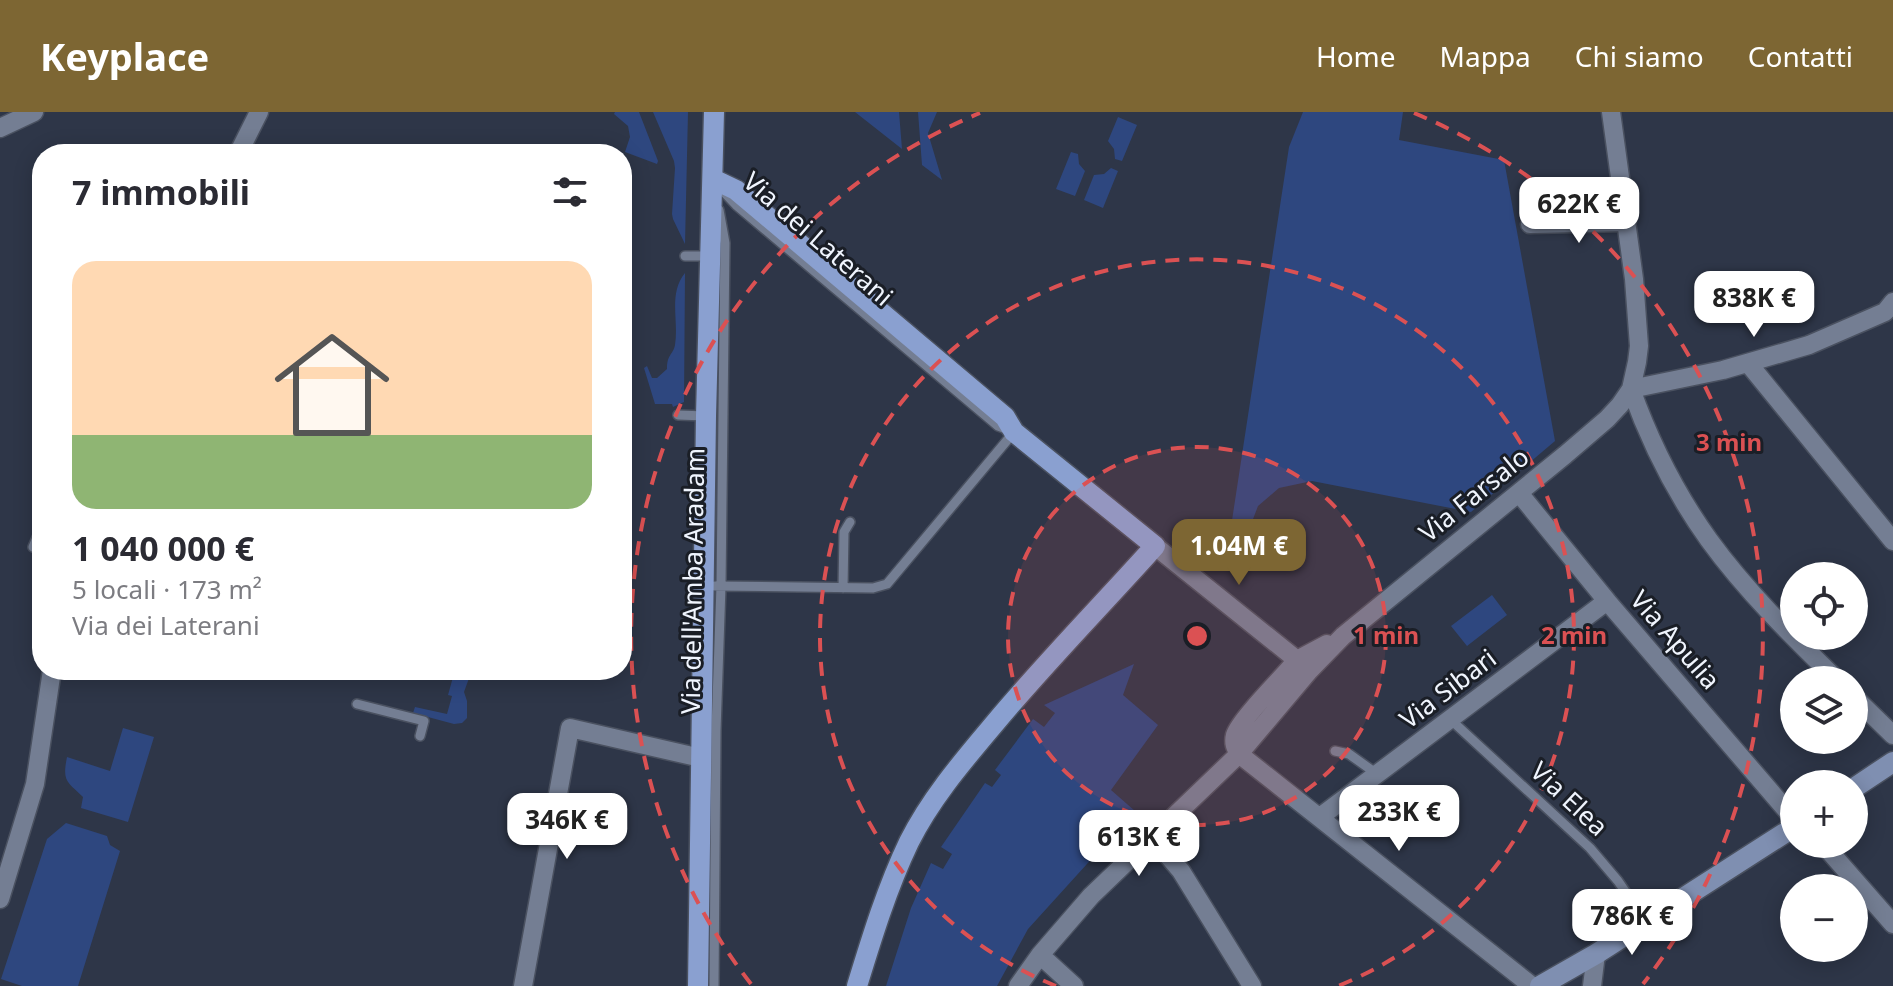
<!DOCTYPE html>
<html lang="it">
<meta charset="utf-8">
<style>
:root{--surface:#fff;--page:#f2f2f3;--text:#2b2b33;--muted:#7c7c81;--accent:#7d6633}
body{margin:0;font-family:"Noto Sans",sans-serif;background:var(--page);color:var(--text);height:100vh;display:flex;flex-direction:column;font-size:30px;white-space:nowrap}
*{box-sizing:border-box;margin:0}
p{font-size:26px;color:var(--muted)}
.icon{flex:none;width:44px;height:44px;fill:none;stroke:currentColor;stroke-width:2;stroke-linecap:round;stroke-linejoin:round}
.map{position:relative;flex:1;overflow:hidden}
.sheet{position:absolute;left:32px;top:32px;width:600px;height:536px;display:flex;flex-direction:column;background:var(--surface);border-radius:32px;box-shadow:0 4px 20px #0003}
.sheet>*{flex:none}
.fabs{position:absolute;left:1780px;top:450px;display:grid;gap:16px}
.fabs a{display:grid;place-items:center;width:88px;height:88px;border-radius:50%;background:var(--surface);box-shadow:0 4px 20px #0003;font-size:40px}
.price{position:absolute;translate:-50% -68px;padding:0 18px;border-radius:16px;background:#fff;color:#222;font-size:26px;line-height:52px;filter:drop-shadow(0 2px 4px #0008)}
.price::after{content:'';position:absolute;left:50%;top:48px;width:24px;height:18px;margin-left:-12px;background:inherit;clip-path:polygon(0 0,100% 0,50% 100%)}
.price.on{background:var(--accent);color:#fff}
ul{padding:0;list-style:none}
li{display:grid;align-content:center;gap:16px;height:424px;padding:0 40px}
li span{display:grid;place-items:center;height:248px;border-radius:24px;color:#555}
li>.icon{margin-inline-start:auto}
span .icon{width:144px;height:144px;fill:#fffc;stroke-width:1}
li b{font-size:34px}
h2{display:flex;justify-content:space-between;align-items:center;height:96px;padding:0 40px;font-size:34px}
header{display:flex;align-items:center;gap:48px;box-sizing:border-box;height:112px;padding:0 40px;background:var(--accent);color:#fff}
header strong{font-size:38px}
nav{display:flex;gap:44px;margin-inline-start:auto;font-size:28px}
.map>svg:first-child{display:block}
</style>
<header>
<strong>Keyplace</strong>
<nav><a>Home</a><a>Mappa</a><a>Chi siamo</a><a>Contatti</a></nav>
</header>
<div class="map">
<svg width="1893" height="874" viewBox="0 0 1893 874">
<rect width="100%" height="100%" fill="#2e3648"/>
<!-- green -->
<path fill="#2e477f" d="M615,0H639L658,49L657,52L625,40L630,25L628,14L614,2Z
M653,0H688L685,132L673,107L672,102L675,56L674,49Z
M855,0H899L902,37Z
M918,0H937L928,21L942,68L922,53Z
M1303,0H1403L1399,28L1504,48L1555,329L1471,400L1312,369L1279,376L1258,394L1237,449L1227,441L1289,35Z
M1118,5L1137,13L1122,49L1115,47L1114,37L1108,29Z
M1071,40L1078,42L1079,52L1085,59L1075,84L1056,77Z
M1111,56L1118,59L1103,96L1084,88L1094,63L1104,62Z
M685,161L684,290L673,295L672,292H655L644,256L647,254L652,266H657L667,257C667,242 673,243 675,233C679,208 668,182 685,161Z
M1492,483L1507,503L1467,534L1451,514Z
M1134,552L1123,583L1158,613L1111,678L1135,699L1028,817L997,874H886L911,796L931,751L943,757L952,742L941,735L985,671L992,675L1001,663L995,658L1033,607L1044,615L1055,601L1044,593Z
M455,558H472L464,580L467,589V606L462,611L454,612L413,601L415,595L447,602L452,584L448,583Z
M123,616L154,625L128,710L81,696L83,685C67,669 62,670 67,645L110,659Z
M66,711L107,724L110,733L120,739L78,874H22L1,867L47,727Z"/>
<g fill="none" stroke-linecap="round" stroke-linejoin="round">
<defs>
<path id="service" d="M685,144H709
M678,303L706,304
M33,435L42,414
M715,474L873,476L887,472L1014,320L998,314L736,93L720,76
M843,476L844,420L850,410
M357,592L424,609L420,624
M1451,608L1590,736L1618,769L1646,810
M1335,639L1349,642L1377,662
M714,874L716,618L721,474L725,131L719,98"/>
<path id="minor" d="M0,16L34,0
M238,42L259,0
M1530,112L1627,110
M1748,251L1893,429
M1631,277C1650,330 1676,382 1709,428C1746,479 1792,524 1837,568
M1631,277L1723,258L1809,233L1885,200L1893,190
M1519,381L1607,489L1794,707
M1155,434L1297,548
M1327,532L1297,548L1290,556C1278,570 1240,608 1235,623C1233,631 1235,635 1239,642L1532,874
M1854,585L1893,623
M1320,705L1607,489
M1152,725L1181,759L1252,874
M1823,732L1893,812
M0,787L35,672L52,558
M1040,843L1074,874
M523,874L570,616L701,646
M1018,874L1040,843L1091,784L1239,642L1309,559L1343,524L1565,343L1607,307L1620,293L1631,277L1637,250L1639,234L1634,167L1611,0
M1592,874L1596,842"/>
<path id="secondary" d="M1854,676L1893,650
M1540,874L1596,842L1794,715"/>
<path id="primary" d="M713,67L736,78L1005,305L1014,320L1155,434C1102,493 1046,550 995,611C963,649 931,686 909,730C887,776 872,825 857,874
M698,874L706,304L714,0"/>
</defs>
<!-- service casing -->
<use href="#service" stroke="#4a5160" stroke-width="12"/>
<!-- minor casing -->
<use href="#minor" stroke="#4a5160" stroke-width="21"/>
<!-- secondary casing -->
<use href="#secondary" stroke="#4a5160" stroke-width="23"/>
<!-- primary casing -->
<use href="#primary" stroke="#4a5160" stroke-width="23"/>
<!-- service -->
<use href="#service" stroke="#747e93" stroke-width="9"/>
<!-- minor -->
<use href="#minor" stroke="#747e93" stroke-width="18"/>
<!-- secondary -->
<use href="#secondary" stroke="#7f8fb1" stroke-width="20"/>
<!-- primary -->
<use href="#primary" stroke="#8aa0d0" stroke-width="20"/>
</g>
<!-- distance rings -->
<circle cx="1197" cy="524" r="189" fill="#db5153" fill-opacity=".12"/>
<g fill="none" stroke="#db5153" stroke-width="4" stroke-dasharray="14 10">
<circle cx="1197" cy="524" r="189"/>
<path d="M1056 874A377 377 0 1 1 1338 874"/>
<path d="M751 872A566 566 0 0 1 980 1M1414 1A566 566 0 0 1 1643 872"/>
</g>
<g text-anchor="middle" stroke-width="6" stroke-linejoin="round" paint-order="stroke">
<!-- street labels -->
<g font-size="26" fill="#f0f5fe" stroke="#1a1e26">
<text transform="translate(818 127) rotate(41)" y="9">Via dei Laterani</text>
<text transform="translate(1474 383) rotate(-39)" y="9">Via Farsalo</text>
<text transform="translate(693 469) rotate(-89)" y="9">Via dell'Amba Aradam</text>
<text transform="translate(1675 528) rotate(49)" y="9">Via Apulia</text>
<text transform="translate(1448 577) rotate(-37)" y="9">Via Sibari</text>
<text transform="translate(1569 687) rotate(43)" y="9">Via Elea</text>
</g>
</g>
<circle cx="1197" cy="524" r="12" fill="#db5153" stroke="#1a1e26" stroke-width="4"/>
<g font-size="24" text-anchor="middle" font-weight="bold" fill="#db5153" stroke="#1a1e26" stroke-width="6" stroke-linejoin="round" paint-order="stroke">
<text x="1729" y="339">3 min</text>
<text x="1386" y="532">1 min</text>
<text x="1574" y="532">2 min</text>
</g>
</svg>
<div class="fabs">
<a><svg class="icon" aria-label="locate" viewBox="0 0 24 24"><circle cx="12" cy="12" r="6"/><path d="M12 2v4M12 18v4M2 12h4M18 12h4"/></svg></a>
<a><svg class="icon" aria-label="layers" viewBox="0 0 24 24"><path d="M12 4l9 5-9 5-9-5zM3 14l9 5 9-5"/></svg></a>
<a>+</a>
<a>−</a>
</div>
<b class="price" style="left:1579px;top:133px">622K €</b>
<b class="price" style="left:1754px;top:227px">838K €</b>
<b class="price on" style="left:1239px;top:475px">1.04M €</b>
<b class="price" style="left:1399px;top:741px">233K €</b>
<b class="price" style="left:567px;top:749px">346K €</b>
<b class="price" style="left:1139px;top:766px">613K €</b>
<b class="price" style="left:1632px;top:845px">786K €</b>
<section class="sheet">
<h2>7 immobili<svg class="icon" aria-label="filters" viewBox="0 0 24 24"><path d="M4 7h16M4 17h16"/><circle cx="9" cy="7" r="2"/><circle cx="15" cy="17" r="2"/></svg></h2>
<ul>
<li><span style="background:linear-gradient(#ffd9b3 70%,#8fb573 0)"><svg class="icon" aria-label="home" viewBox="0 0 24 24"><path d="M3 11l9-7 9 7M6 9v11h12V9"/></svg></span><div><b>1 040 000 €</b><p>5 locali · 173 m²</p><p>Via dei Laterani</p></div></li>
</ul>
</section>
</div>
